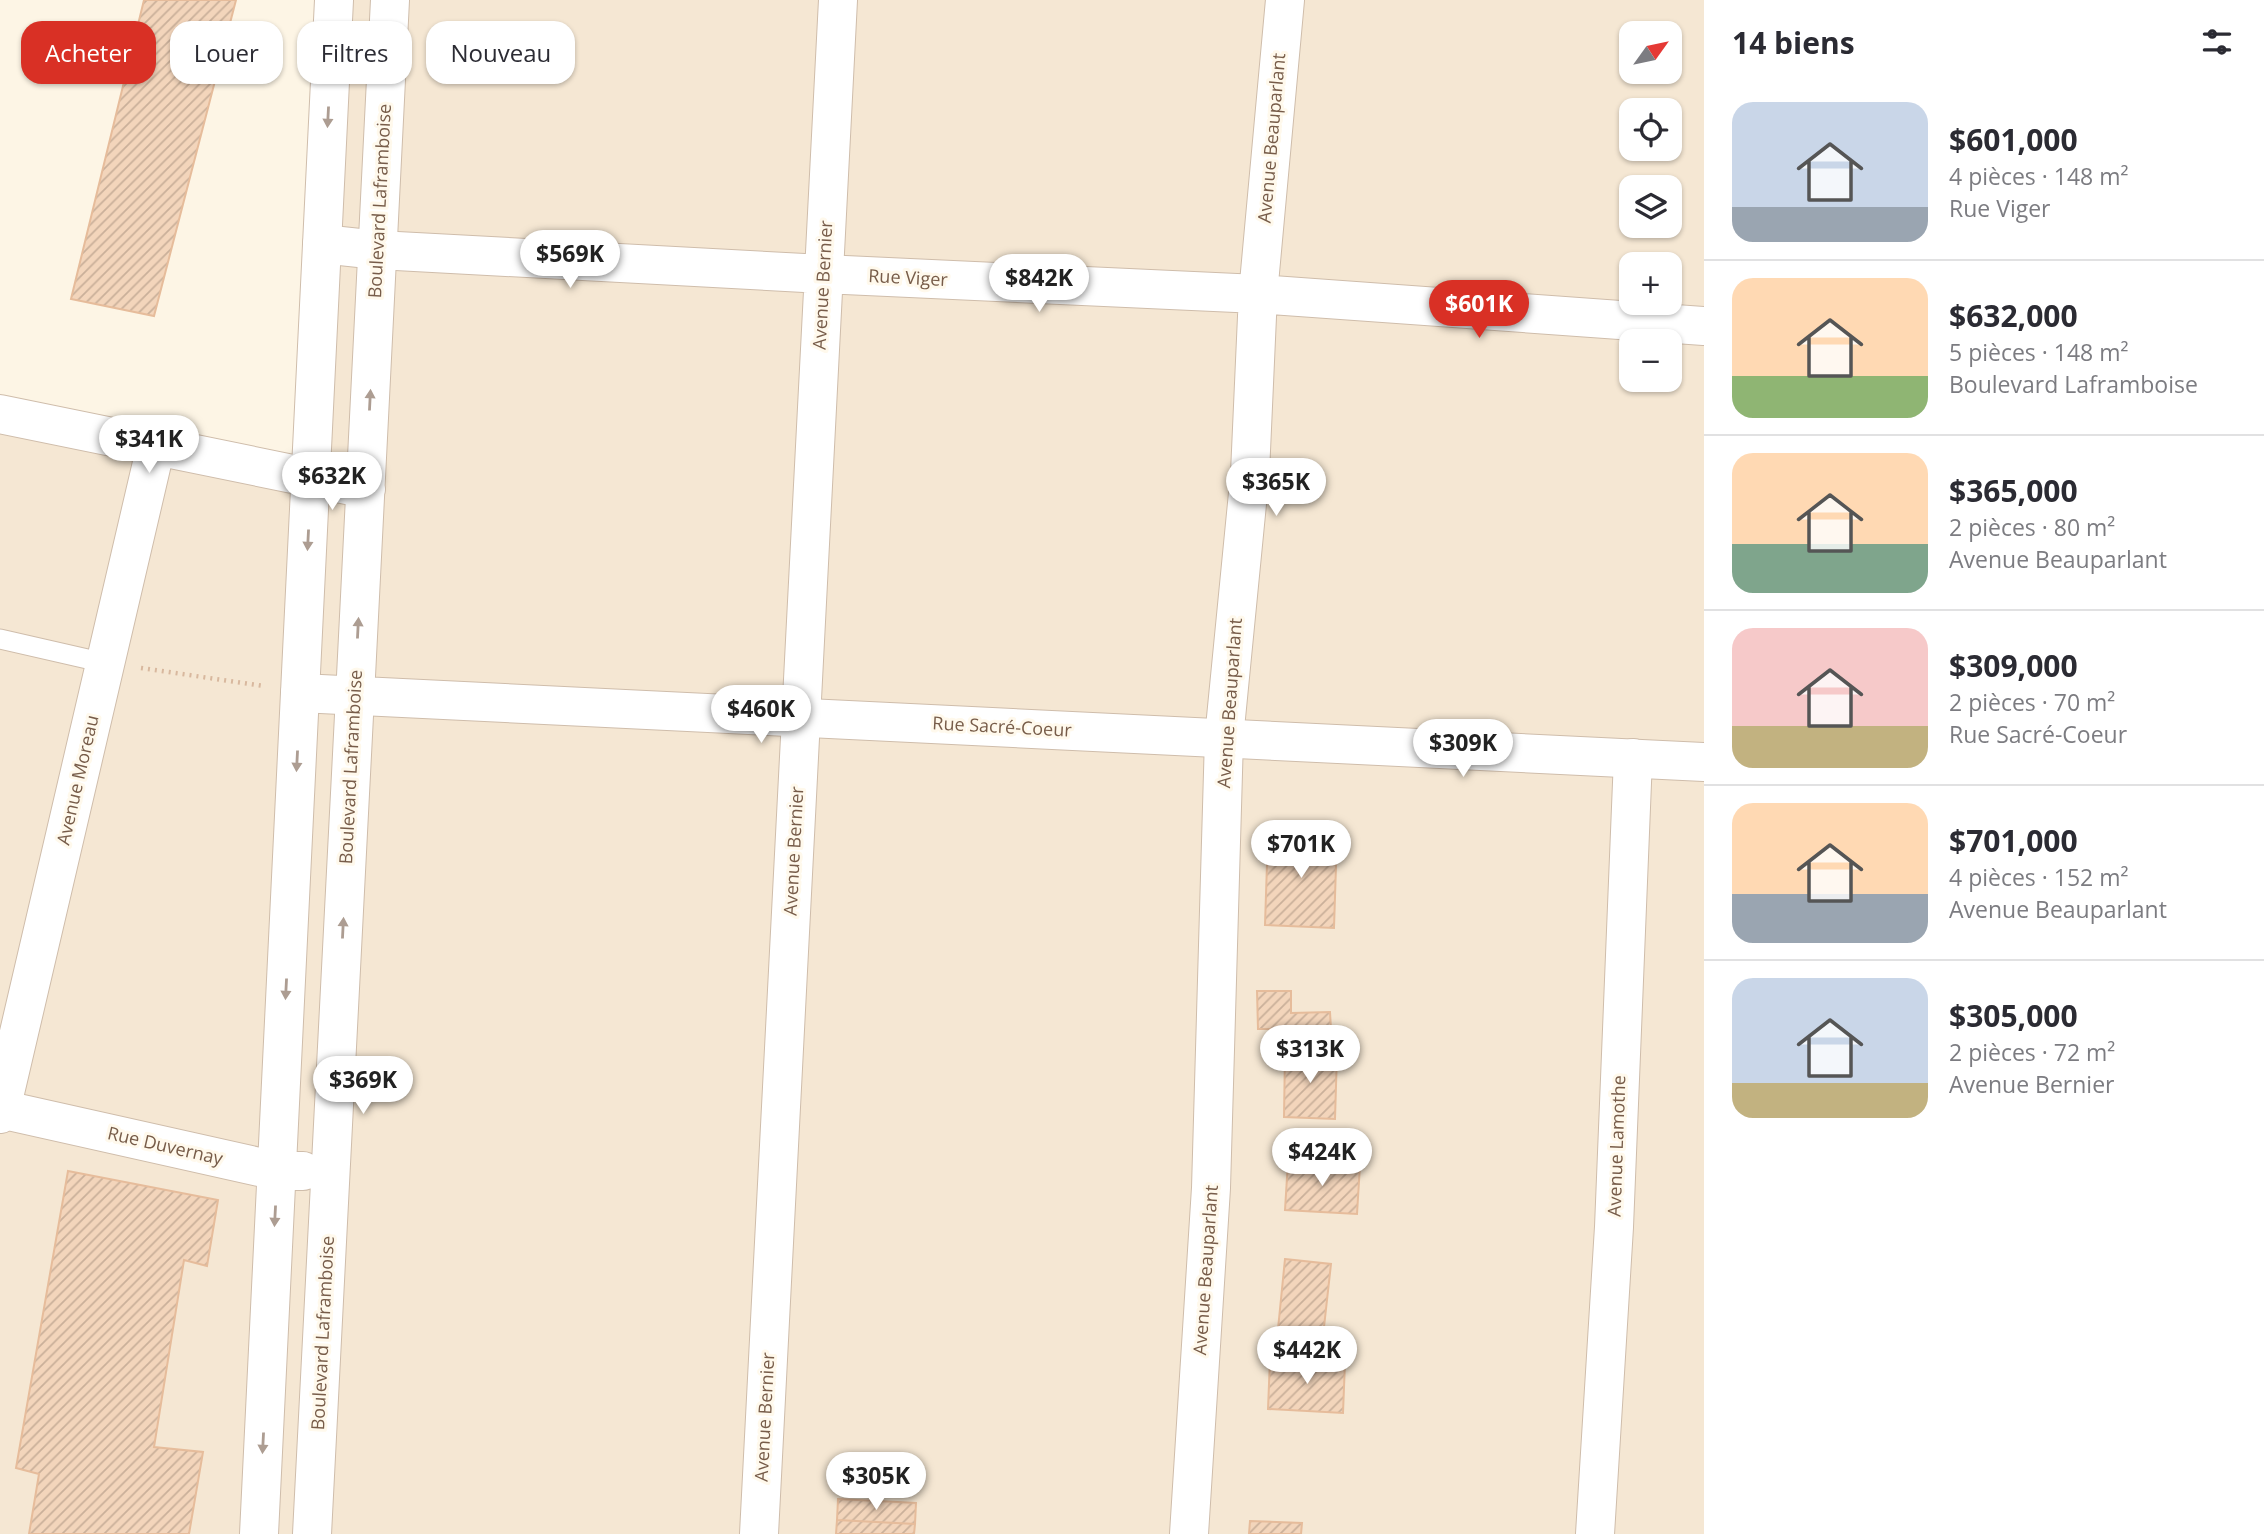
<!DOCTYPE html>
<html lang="fr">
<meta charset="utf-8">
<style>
:root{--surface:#fff;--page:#f7f7f7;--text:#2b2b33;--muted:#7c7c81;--line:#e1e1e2;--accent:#d93025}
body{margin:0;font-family:"Open Sans",sans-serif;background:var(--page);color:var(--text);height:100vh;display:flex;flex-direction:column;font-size:26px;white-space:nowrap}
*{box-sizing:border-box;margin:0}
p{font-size:23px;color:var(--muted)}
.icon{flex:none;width:38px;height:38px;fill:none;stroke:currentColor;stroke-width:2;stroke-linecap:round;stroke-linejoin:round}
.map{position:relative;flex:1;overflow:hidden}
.sheet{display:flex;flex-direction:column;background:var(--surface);width:560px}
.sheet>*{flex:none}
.banner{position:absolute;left:21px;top:21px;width:665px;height:63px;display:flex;gap:14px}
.needle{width:46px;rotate:57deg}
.controls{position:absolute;left:1619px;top:21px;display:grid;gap:14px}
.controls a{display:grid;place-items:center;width:63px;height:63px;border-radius:14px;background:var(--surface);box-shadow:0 2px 5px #0004;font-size:35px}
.price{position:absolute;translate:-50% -60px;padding:0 16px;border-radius:24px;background:#fff;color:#222;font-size:23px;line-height:46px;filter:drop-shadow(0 2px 4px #0008)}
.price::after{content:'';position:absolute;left:50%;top:42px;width:21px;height:16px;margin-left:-10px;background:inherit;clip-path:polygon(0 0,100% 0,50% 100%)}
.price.active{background:var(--accent);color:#fff}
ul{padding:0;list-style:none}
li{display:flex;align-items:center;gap:21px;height:175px;padding:0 28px}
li+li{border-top:2px solid var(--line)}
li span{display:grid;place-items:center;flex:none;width:196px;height:140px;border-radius:21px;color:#555}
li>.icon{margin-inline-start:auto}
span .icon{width:84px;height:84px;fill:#fffc;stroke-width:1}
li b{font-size:30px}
h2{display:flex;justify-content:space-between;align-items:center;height:84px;padding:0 28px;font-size:30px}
.pill{padding:0 24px;border-radius:21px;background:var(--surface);box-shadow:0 2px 5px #0004;font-size:24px;line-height:63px}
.pill.active{background:var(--accent);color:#fff}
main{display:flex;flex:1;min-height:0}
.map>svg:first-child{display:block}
</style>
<main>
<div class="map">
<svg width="1704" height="1534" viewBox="0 0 1704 1534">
<defs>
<pattern id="building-hatch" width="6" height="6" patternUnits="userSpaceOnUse" patternTransform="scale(1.75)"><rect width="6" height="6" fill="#f3d5bb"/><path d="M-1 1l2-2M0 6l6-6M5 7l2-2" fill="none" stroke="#cab09a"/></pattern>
</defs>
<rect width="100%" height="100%" fill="#fdf5e5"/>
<!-- residential -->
<path fill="#f5e7d3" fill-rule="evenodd" d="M351,0H1704V1534H0V414L320,483ZM1631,33H1670V72H1631ZM1631,110H1670V149H1631ZM1631,187H1670V226H1631ZM1631,264H1670V303H1631ZM1631,341H1670V380H1631Z"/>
<!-- building -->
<path fill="url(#building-hatch)" stroke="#e6bc9b" stroke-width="2" d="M144,0H236L154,316L71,299Z
M1268,833L1337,835L1334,928L1265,925Z
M1257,991H1291V1013L1330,1012L1331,1029H1258Z
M1285,1051L1337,1053L1335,1119L1284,1117Z
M1288,1161L1360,1165L1357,1214L1285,1210Z
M68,1171L218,1200L207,1266L184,1260L154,1447L203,1452L189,1534H29L39,1474L16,1468Z
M1285,1259L1331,1264L1321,1354L1276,1349Z
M1270,1359L1345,1362L1343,1413L1268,1409Z
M838,1499L916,1503L915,1524L837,1520Z
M837,1520L915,1524L914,1534H836Z
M1250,1521L1302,1523L1301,1534H1249Z"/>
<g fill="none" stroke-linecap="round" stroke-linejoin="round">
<defs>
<path id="service" d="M0,639L105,663"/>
<path id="minor" d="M322,244L378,250L823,274L1258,294L1704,326
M0,1109L277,1171H303
M0,1114L156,446
M259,1534L300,693
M312,1534L355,696
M759,1534L838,0
M1189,1534L1211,1188L1224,738L1250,473L1258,294L1285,0
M1595,1534L1614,1227L1633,758"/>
<path id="tertiary" d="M334,0L300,693L1704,762
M0,414L366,489
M355,696L390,0"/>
</defs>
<!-- service casing -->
<use href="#service" stroke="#cfbdab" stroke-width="21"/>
<!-- minor casing -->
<use href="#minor" stroke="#cfbdab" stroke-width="40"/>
<!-- tertiary casing -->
<use href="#tertiary" stroke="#cfbdab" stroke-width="40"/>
<!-- path -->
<path stroke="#d8b89e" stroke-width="4.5" stroke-dasharray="2 5" stroke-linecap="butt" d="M141,668L264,686"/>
<!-- service -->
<use href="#service" stroke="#fff" stroke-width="19"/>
<!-- minor -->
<use href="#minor" stroke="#fff" stroke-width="38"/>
<!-- tertiary -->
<use href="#tertiary" stroke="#fff" stroke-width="38"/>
</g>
<!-- one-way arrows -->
<defs><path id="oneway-solid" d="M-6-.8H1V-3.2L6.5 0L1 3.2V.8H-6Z" transform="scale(1.75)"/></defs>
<g fill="#ad9d92">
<use href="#oneway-solid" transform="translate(328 117) rotate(93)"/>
<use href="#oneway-solid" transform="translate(370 400) rotate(-87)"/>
<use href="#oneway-solid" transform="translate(308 540) rotate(93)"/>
<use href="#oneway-solid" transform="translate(358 628) rotate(-87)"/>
<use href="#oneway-solid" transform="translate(297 761) rotate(93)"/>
<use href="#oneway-solid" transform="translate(343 928) rotate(-87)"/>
<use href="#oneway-solid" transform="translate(286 989) rotate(93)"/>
<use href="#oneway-solid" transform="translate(275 1216) rotate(93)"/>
<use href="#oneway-solid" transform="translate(263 1443) rotate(93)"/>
</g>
<g text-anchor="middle" stroke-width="6" stroke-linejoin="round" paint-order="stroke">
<!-- street labels -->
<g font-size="18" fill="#775c49" stroke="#fff9ec">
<text transform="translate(1272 138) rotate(-85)" y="6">Avenue Beauparlant</text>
<text transform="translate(380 201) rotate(-87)" y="6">Boulevard Laframboise</text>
<text transform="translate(908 278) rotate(3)" y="6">Rue Viger</text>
<text transform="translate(823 285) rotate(-87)" y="6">Avenue Bernier</text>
<text transform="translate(1230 703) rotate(-86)" y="6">Avenue Beauparlant</text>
<text transform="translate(1002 727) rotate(3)" y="6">Rue Sacré-Coeur</text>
<text transform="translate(351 767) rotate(-87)" y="6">Boulevard Laframboise</text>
<text transform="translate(78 780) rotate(-77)" y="6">Avenue Moreau</text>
<text transform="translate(794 851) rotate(-87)" y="6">Avenue Bernier</text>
<text transform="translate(165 1146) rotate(13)" y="6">Rue Duvernay</text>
<text transform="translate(1617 1146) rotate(-88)" y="6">Avenue Lamothe</text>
<text transform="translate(1206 1270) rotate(-86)" y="6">Avenue Beauparlant</text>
<text transform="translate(323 1333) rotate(-87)" y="6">Boulevard Laframboise</text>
<text transform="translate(765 1417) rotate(-87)" y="6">Avenue Bernier</text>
</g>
</g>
</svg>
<div class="controls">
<a><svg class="needle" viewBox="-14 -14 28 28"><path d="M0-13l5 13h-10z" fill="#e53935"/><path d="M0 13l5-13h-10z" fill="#7c7c81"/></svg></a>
<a><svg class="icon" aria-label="locate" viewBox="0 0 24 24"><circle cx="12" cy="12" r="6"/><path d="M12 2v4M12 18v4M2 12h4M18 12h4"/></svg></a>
<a><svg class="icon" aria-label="layers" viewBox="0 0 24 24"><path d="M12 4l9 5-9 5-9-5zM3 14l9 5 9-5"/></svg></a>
<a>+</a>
<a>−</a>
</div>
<b class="price" style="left:570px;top:290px">$569K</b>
<b class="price" style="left:1039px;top:314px">$842K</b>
<b class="price active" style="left:1479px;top:340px">$601K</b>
<b class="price" style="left:149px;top:475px">$341K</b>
<b class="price" style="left:332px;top:512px">$632K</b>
<b class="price" style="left:1276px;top:518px">$365K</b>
<b class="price" style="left:761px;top:745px">$460K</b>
<b class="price" style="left:1463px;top:779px">$309K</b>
<b class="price" style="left:1301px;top:880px">$701K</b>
<b class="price" style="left:1310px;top:1085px">$313K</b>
<b class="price" style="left:363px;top:1116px">$369K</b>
<b class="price" style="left:1322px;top:1188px">$424K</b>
<b class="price" style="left:1307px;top:1386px">$442K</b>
<b class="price" style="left:876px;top:1512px">$305K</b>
<div class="banner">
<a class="pill active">Acheter</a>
<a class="pill">Louer</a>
<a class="pill">Filtres</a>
<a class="pill">Nouveau</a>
</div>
</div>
<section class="sheet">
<h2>14 biens<svg class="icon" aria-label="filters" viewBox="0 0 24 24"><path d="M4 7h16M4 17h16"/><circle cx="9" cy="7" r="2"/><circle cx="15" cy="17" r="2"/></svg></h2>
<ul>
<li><span style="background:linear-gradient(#c9d6e8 75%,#9aa5b1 0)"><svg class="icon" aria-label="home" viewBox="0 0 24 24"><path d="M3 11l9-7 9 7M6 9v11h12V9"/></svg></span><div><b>$601,000</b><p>4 pièces · 148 m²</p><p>Rue Viger</p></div></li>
<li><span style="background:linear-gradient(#ffd9b3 70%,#8fb573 0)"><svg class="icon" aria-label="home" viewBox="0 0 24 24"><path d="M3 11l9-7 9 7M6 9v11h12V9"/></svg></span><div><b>$632,000</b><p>5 pièces · 148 m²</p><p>Boulevard Laframboise</p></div></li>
<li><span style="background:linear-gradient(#ffd9b3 65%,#7fa58c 0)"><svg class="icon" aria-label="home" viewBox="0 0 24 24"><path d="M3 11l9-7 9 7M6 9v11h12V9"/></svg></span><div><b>$365,000</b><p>2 pièces · 80 m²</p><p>Avenue Beauparlant</p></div></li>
<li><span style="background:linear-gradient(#f6c9c9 70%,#c2b280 0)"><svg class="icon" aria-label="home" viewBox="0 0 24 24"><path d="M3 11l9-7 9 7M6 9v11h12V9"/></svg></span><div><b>$309,000</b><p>2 pièces · 70 m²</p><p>Rue Sacré-Coeur</p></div></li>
<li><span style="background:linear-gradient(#ffd9b3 65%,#9aa5b1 0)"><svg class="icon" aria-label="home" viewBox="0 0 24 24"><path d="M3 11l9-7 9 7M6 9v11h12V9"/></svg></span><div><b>$701,000</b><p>4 pièces · 152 m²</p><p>Avenue Beauparlant</p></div></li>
<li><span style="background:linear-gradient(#c9d6e8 75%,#c2b280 0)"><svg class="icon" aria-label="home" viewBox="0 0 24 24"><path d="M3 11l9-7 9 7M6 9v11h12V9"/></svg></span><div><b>$305,000</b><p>2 pièces · 72 m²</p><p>Avenue Bernier</p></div></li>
</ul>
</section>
</main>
